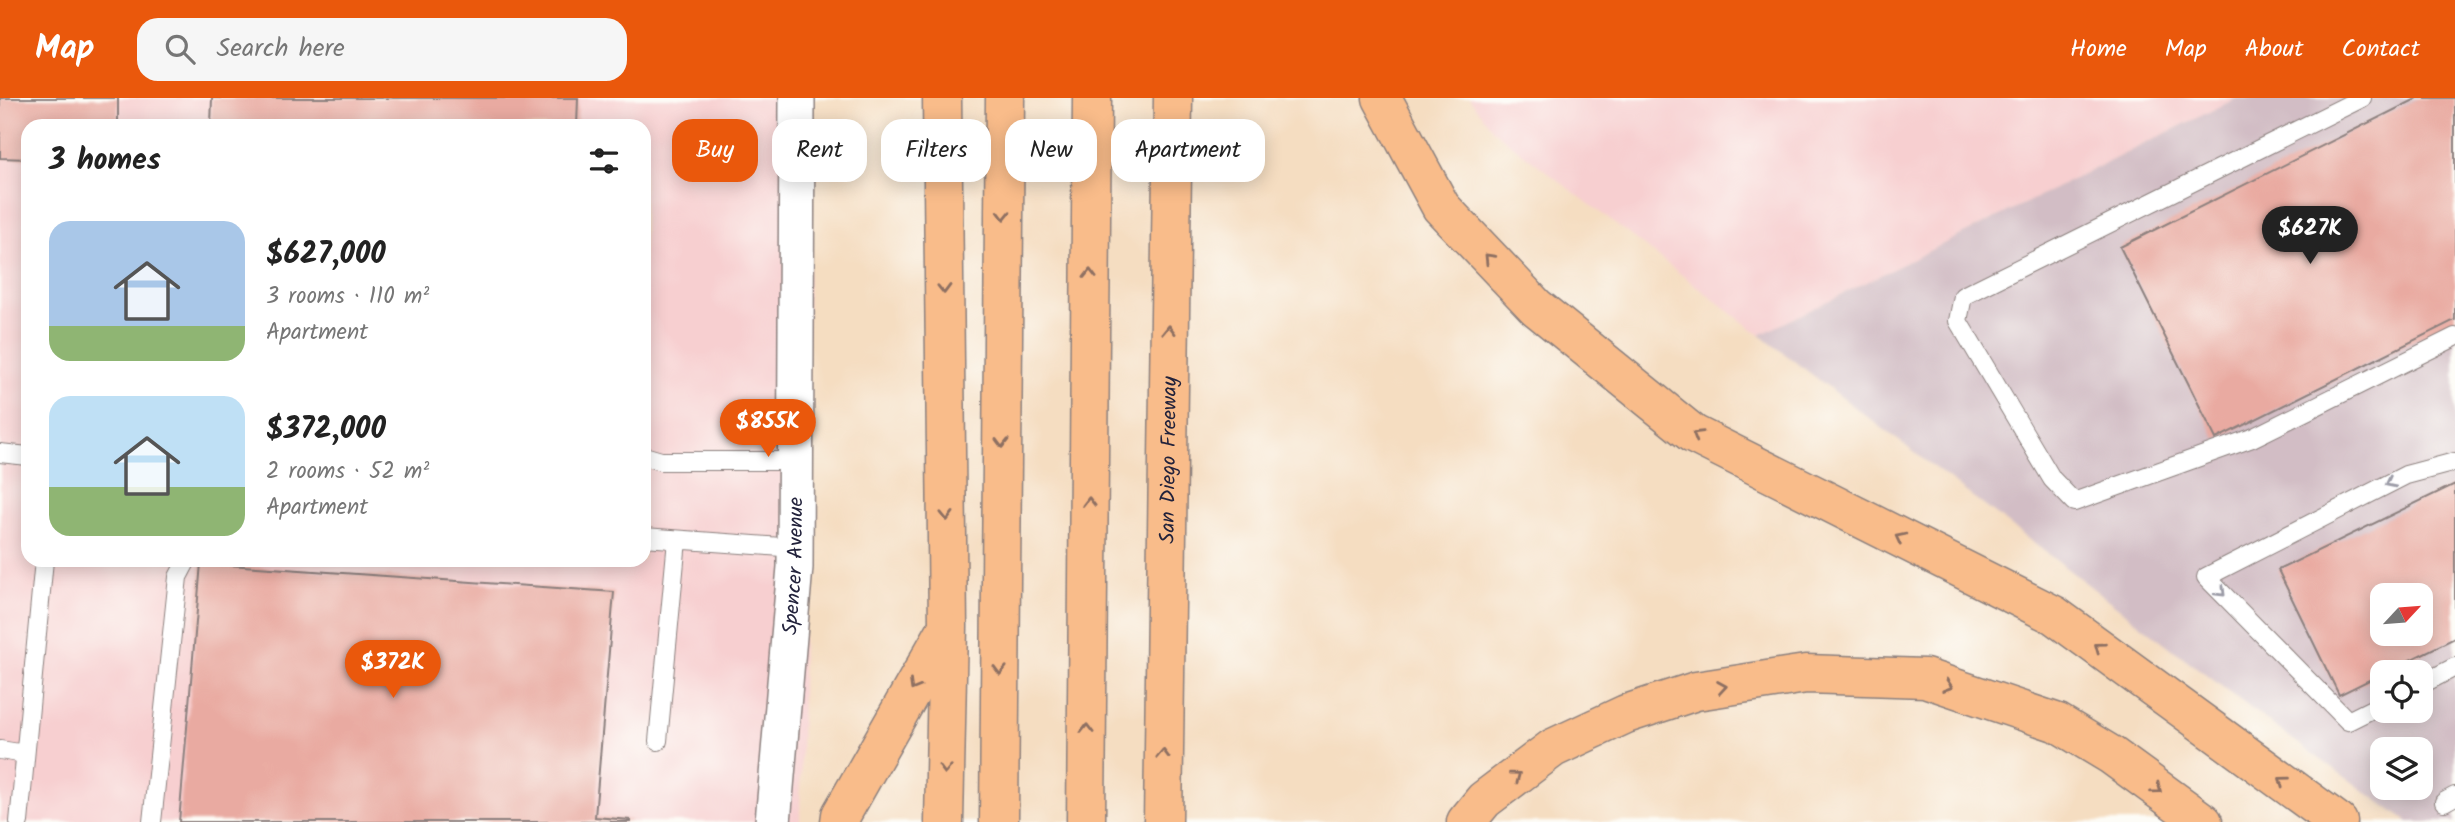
<!DOCTYPE html>
<meta charset="utf-8">
<style>
:root{--surface:#fff;--page:#f6f6f6;--text:#222;--muted:#767676;--accent:#ea580c}
body{margin:0;font-family:Kalam,sans-serif;background:var(--page);color:var(--text);height:100vh;display:flex;flex-direction:column;font-size:26px;white-space:nowrap}
*{box-sizing:border-box;margin:0}
p{font-size:23px;color:var(--muted)}
.icon{flex:none;width:38px;height:38px;fill:none;stroke:currentColor;stroke-width:2;stroke-linecap:round;stroke-linejoin:round}
.map{position:relative;flex:1;overflow:hidden}
.sheet{position:absolute;left:21px;top:21px;width:630px;height:448px;display:flex;flex-direction:column;background:var(--surface);border-radius:21px;box-shadow:0 4px 18px #0003}
.sheet>*{flex:none}
.guide{position:absolute;left:672px;top:21px;width:665px;height:63px;display:flex;gap:14px}
.needle{width:46px;rotate:64deg}
.controls{position:absolute;left:2370px;top:485px;display:grid;gap:14px}
.controls a{display:grid;place-items:center;width:63px;height:63px;border-radius:14px;background:var(--surface);box-shadow:0 4px 18px #0003;font-size:35px}
.price{position:absolute;translate:-50% -60px;padding:0 16px;border-radius:24px;background:var(--accent);color:#fff;font-size:23px;line-height:46px;filter:drop-shadow(0 2px 4px #0008)}
.price::after{content:'';position:absolute;left:50%;top:42px;width:21px;height:16px;margin-left:-10px;background:inherit;clip-path:polygon(0 0,100% 0,50% 100%)}
.price.current{background:#222;color:#fff}
ul{padding:0;list-style:none}
li{display:flex;align-items:center;gap:21px;height:175px;padding:0 28px}
li span{display:grid;place-items:center;flex:none;width:196px;height:140px;border-radius:21px;color:#555}
li>.icon{margin-inline-start:auto}
span .icon{width:84px;height:84px;fill:#fffc;stroke-width:1}
li b{font-size:30px}
h2{display:flex;justify-content:space-between;align-items:center;height:84px;padding:0 28px;font-size:30px}
.tag{padding:0 24px;border-radius:21px;background:var(--surface);box-shadow:0 4px 18px #0003;font-size:24px;line-height:63px}
.tag.current{background:var(--accent);color:#fff}
header{display:flex;align-items:center;gap:42px;box-sizing:border-box;height:98px;padding:0 35px;background:var(--accent);color:#fff}
header strong{font-size:33px}
nav{display:flex;gap:38px;margin-inline-start:auto;font-size:24px}
.search{width:490px;height:63px;background:var(--page);display:flex;align-items:center;gap:18px;box-sizing:border-box;padding:0 24px;border-radius:21px;color:var(--muted);font-size:26px}
.map>svg:first-child{display:block}
</style>
<header>
<strong>Map</strong>
<div class="search"><svg class="icon" aria-label="search" viewBox="0 0 24 24"><circle cx="10" cy="10" r="6"/><path d="M15 15l6 6"/></svg>Search here</div>
<nav><a>Home</a><a>Map</a><a>About</a><a>Contact</a></nav>
</header>
<div class="map">
<svg width="2455" height="724" viewBox="0 0 2455 724">
<rect width="100%" height="100%" fill="#fdfcf7"/>
<filter id="ink" filterUnits="userSpaceOnUse"><feTurbulence type="fractalNoise" baseFrequency=".0143" numOctaves="2"/><feDisplacementMap in="SourceGraphic" scale="14" xChannelSelector="R" yChannelSelector="G"/><feConvolveMatrix kernelMatrix="1 2 1 2 8 2 1 2 1" color-interpolation-filters="sRGB"/></filter>
<filter id="wash" filterUnits="userSpaceOnUse"><feTurbulence type="fractalNoise" baseFrequency=".00686" numOctaves="4" result="noise"/><feDisplacementMap in="SourceGraphic" scale="28" xChannelSelector="R" yChannelSelector="G"/><feGaussianBlur stdDeviation="1.57" result="paint"/><feColorMatrix in="noise" values="0 0 0 0 0 0 0 0 0 0 0 0 0 0 0 0 0 1.4 0 .05"/><feComposite in="paint" operator="in"/></filter>
<g filter="url(#wash)">
<rect width="100%" height="100%" fill="#f5ddc1"/>
<!-- built -->
<path fill="#f7cfd0" fill-rule="evenodd" d="M0,0H811L800,724H0ZM28,28H644V462H28Z
M1469,0H2237L1760,237L1494,33Z"/>
<!-- industrial -->
<path fill="#d2bdc5" fill-rule="evenodd" d="M2237,0H2455V724H2408L2267,623L1760,237ZM2382,497H2420V536H2382ZM2382,574H2420V612H2382ZM2382,651H2420V690H2382Z"/>
<g id="blocks">
<!-- building -->
<path fill="#e9aaa1" fill-rule="evenodd" d="M0,0H118V28H28V61L0,60Z
M212,0H578L577,28H211Z
M2418,0H2455V222L2216,341L2120,149Z
M2455,386V540L2339,597L2278,472ZM2382,497H2420V536H2382Z
M201,465L614,494L595,719L630,722V724H179Z"/>
</g>
</g>
<g filter="url(#ink)">
<use href="#blocks" fill-opacity="0" stroke="#8c807e" stroke-width="2"/>
<g fill="none" stroke-linecap="round" stroke-linejoin="round">
<defs>
<path id="lane" d="M2362,0L1963,198L1958,223L2052,381L2074,404L2252,340L2455,239
M0,355L28,358
M644,358L661,363H796
M644,439L796,450
M2420,587L2455,569
M2382,606L2348,623L2206,479L2406,377L2455,364
M658,643L677,442
M0,652L25,656
M2444,704L2455,698
M19,724L44,462
M152,724L178,479L187,462"/>
<g id="street">
<path id="s1" d="M773,724L795,469L797,0"/>
</g>
<g id="highway">
<path d="M942,0L948,529L944,724"/>
<path d="M1382,0L1441,109L1536,209L1693,336L2054,517L2338,724"/>
<path d="M840,724L841,717L945,534"/>
<path d="M999,724L1005,0"/>
<path d="M1086,724L1092,0"/>
<path id="s2" d="M1163,724L1173,0"/>
<path d="M1466,724L1484,702L1553,650L1626,616L1696,593L1806,576L1925,580L2058,625L2111,657L2203,724"/>
</g>
</defs>
<!-- lane casing -->
<use href="#lane" stroke="#8c807e" stroke-width="20"/>
<!-- street casing -->
<use href="#street" stroke="#8c807e" stroke-width="38"/>
<!-- highway casing -->
<use href="#highway" stroke="#8c807e" stroke-width="41"/>
<!-- lane -->
<use href="#lane" stroke="#fff" stroke-width="18"/>
<!-- street -->
<use href="#street" stroke="#fff" stroke-width="35"/>
<!-- highway -->
<use href="#highway" stroke="#f9bc8a" stroke-width="38"/>
</g>
<!-- one-way arrows -->
<defs><path id="oneway-chevron" d="M-2-3.5L2.5 0L-2 3.5" fill="none" stroke-width="1.6" stroke-linecap="round" stroke-linejoin="round" transform="scale(1.75)"/></defs>
<g stroke="#8e6f62">
<use href="#oneway-chevron" transform="translate(1004 117) rotate(91)"/>
<use href="#oneway-chevron" transform="translate(1489 160) rotate(-134)"/>
<use href="#oneway-chevron" transform="translate(1090 176) rotate(-90)"/>
<use href="#oneway-chevron" transform="translate(944 191) rotate(89)"/>
<use href="#oneway-chevron" transform="translate(1169 232) rotate(-89)"/>
<use href="#oneway-chevron" transform="translate(1697 337) rotate(-149)"/>
<use href="#oneway-chevron" transform="translate(1002 345) rotate(91)"/>
<use href="#oneway-chevron" transform="translate(1089 404) rotate(-90)"/>
<use href="#oneway-chevron" transform="translate(947 418) rotate(89)"/>
<use href="#oneway-chevron" transform="translate(1900 440) rotate(-153)"/>
<use href="#oneway-chevron" transform="translate(2099 549) rotate(-144)"/>
<use href="#oneway-chevron" transform="translate(1000 572) rotate(91)"/>
<use href="#oneway-chevron" transform="translate(914 588) rotate(120)"/>
<use href="#oneway-chevron" transform="translate(1948 588) rotate(18)"/>
<use href="#oneway-chevron" transform="translate(1722 589) rotate(-9)"/>
<use href="#oneway-chevron" transform="translate(1087 631) rotate(-90)"/>
<use href="#oneway-chevron" transform="translate(1163 656) rotate(-89)"/>
<use href="#oneway-chevron" transform="translate(945 671) rotate(91)"/>
<use href="#oneway-chevron" transform="translate(1516 678) rotate(-37)"/>
<use href="#oneway-chevron" transform="translate(2283 683) rotate(-144)"/>
<use href="#oneway-chevron" transform="translate(2157 691) rotate(36)"/>
</g>
<g stroke="#9c9ca7">
<use href="#oneway-chevron" transform="translate(2390 385) rotate(153)"/>
<use href="#oneway-chevron" transform="translate(2221 494) rotate(45)"/>
</g>
</g>
<g text-anchor="middle" stroke-width="6" stroke-linejoin="round" paint-order="stroke">
<!-- street labels -->
<g font-size="21" fill="#22223b" stroke="#fdfcf7">
<text dy="7" stroke="none"><textPath href="#s2" startOffset="362">San Diego Freeway</textPath></text>
<text dy="7" stroke="none"><textPath href="#s1" startOffset="257">Spencer Avenue</textPath></text>
</g>
</g>
</svg>
<div class="controls">
<a><svg class="needle" viewBox="-14 -14 28 28"><path d="M0-13l5 13h-10z" fill="#e53935"/><path d="M0 13l5-13h-10z" fill="#767676"/></svg></a>
<a><svg class="icon" aria-label="locate" viewBox="0 0 24 24"><circle cx="12" cy="12" r="6"/><path d="M12 2v4M12 18v4M2 12h4M18 12h4"/></svg></a>
<a><svg class="icon" aria-label="layers" viewBox="0 0 24 24"><path d="M12 4l9 5-9 5-9-5zM3 14l9 5 9-5"/></svg></a>
</div>
<b class="price current" style="left:2310px;top:168px">$627K</b>
<b class="price" style="left:768px;top:361px">$855K</b>
<b class="price" style="left:393px;top:602px">$372K</b>
<div class="guide">
<a class="tag current">Buy</a>
<a class="tag">Rent</a>
<a class="tag">Filters</a>
<a class="tag">New</a>
<a class="tag">Apartment</a>
</div>
<section class="sheet">
<h2>3 homes<svg class="icon" aria-label="filters" viewBox="0 0 24 24"><path d="M4 7h16M4 17h16"/><circle cx="9" cy="7" r="2"/><circle cx="15" cy="17" r="2"/></svg></h2>
<ul>
<li><span style="background:linear-gradient(#a9c7e8 75%,#8fb573 0)"><svg class="icon" aria-label="home" viewBox="0 0 24 24"><path d="M3 11l9-7 9 7M6 9v11h12V9"/></svg></span><div><b>$627,000</b><p>3 rooms · 110 m²</p><p>Apartment</p></div></li>
<li><span style="background:linear-gradient(#bfe0f5 65%,#8fb573 0)"><svg class="icon" aria-label="home" viewBox="0 0 24 24"><path d="M3 11l9-7 9 7M6 9v11h12V9"/></svg></span><div><b>$372,000</b><p>2 rooms · 52 m²</p><p>Apartment</p></div></li>
</ul>
</section>
</div>
